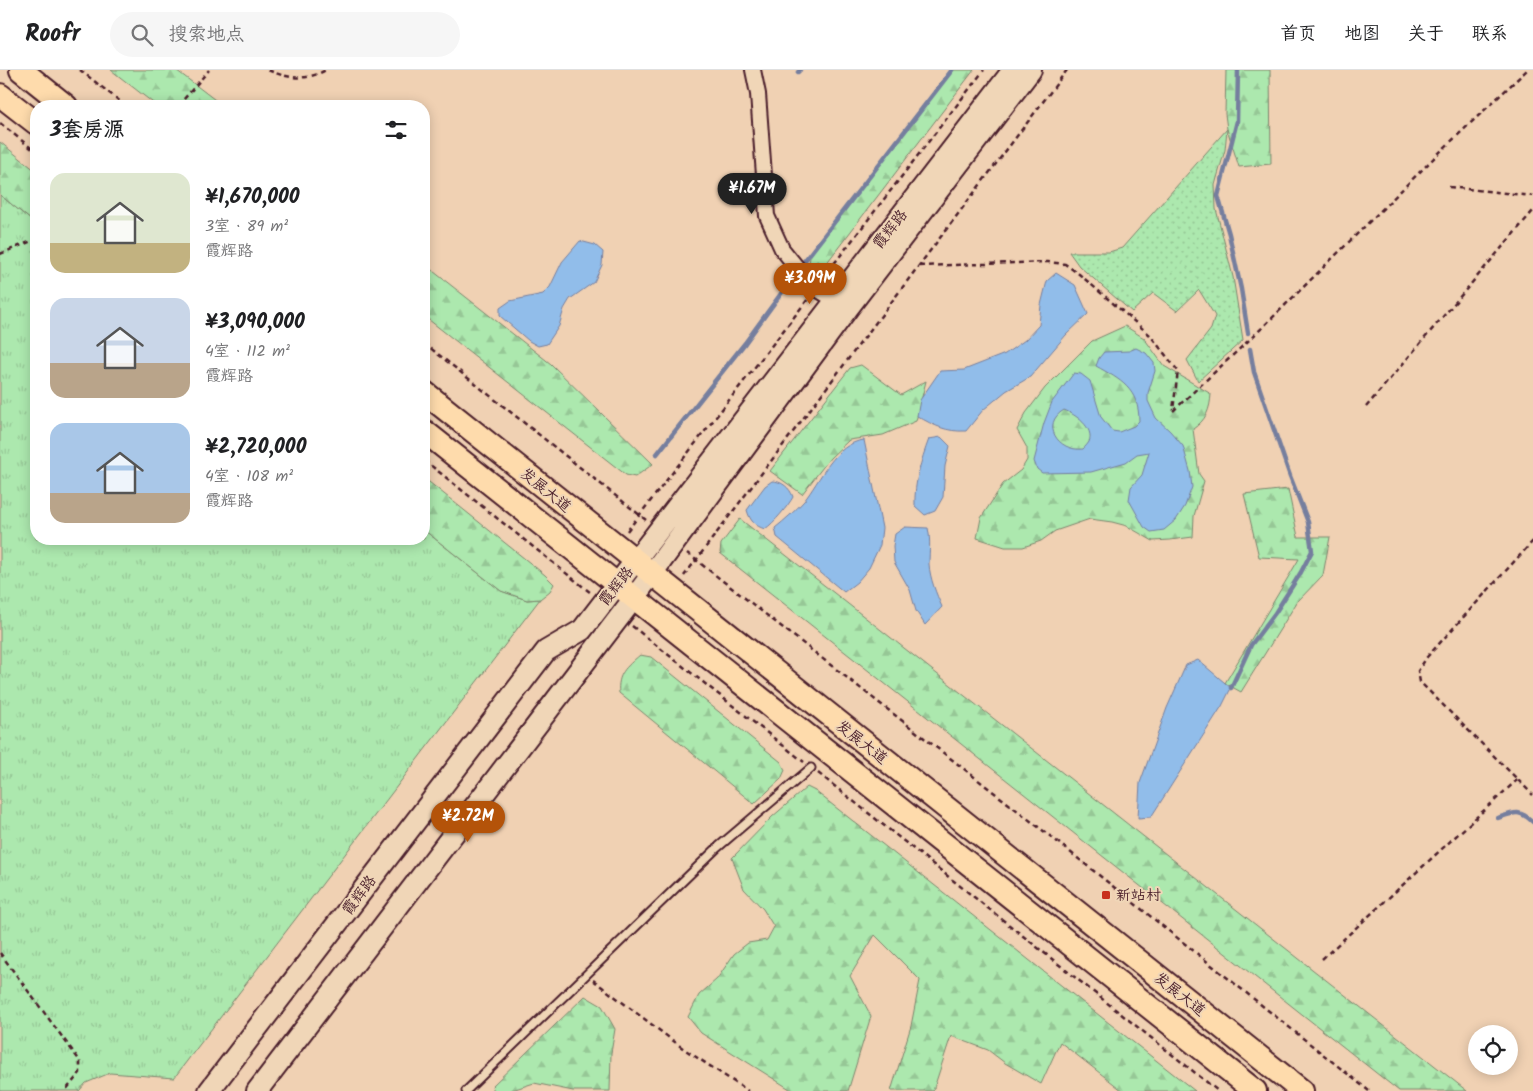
<!DOCTYPE html>
<html lang="zh">
<meta charset="utf-8">
<style>
:root{--surface:#fff;--page:#f6f6f6;--text:#202124;--muted:#757577;--line:#e0e0e0;--accent:#b45309}
body{margin:0;font-family:Kalam,"LXGW WenKai TC",sans-serif;background:var(--page);color:var(--text);height:100vh;display:flex;flex-direction:column;font-size:19px;white-space:nowrap}
*{box-sizing:border-box;margin:0}
p{font-size:16px;color:var(--muted)}
.icon{flex:none;width:28px;height:28px;fill:none;stroke:currentColor;stroke-width:2;stroke-linecap:round;stroke-linejoin:round}
.map{position:relative;flex:1;overflow:hidden}
.drawer{position:absolute;left:30px;top:30px;width:400px;height:445px;display:flex;flex-direction:column;background:var(--surface);border-radius:20px;box-shadow:0 2px 12px #0003}
.drawer>*{flex:none}
.fabs{position:absolute;left:1468px;top:955px;display:grid;gap:10px}
.fabs a{display:grid;place-items:center;width:50px;height:50px;border-radius:50%;background:var(--surface);box-shadow:0 2px 12px #0003;font-size:25px}
.price{position:absolute;translate:-50% -42px;padding:0 11px;border-radius:18px;background:var(--accent);color:#fff;font-size:16px;line-height:32px;filter:drop-shadow(0 1px 2px #0008)}
.price::after{content:'';position:absolute;left:50%;top:30px;width:15px;height:11px;margin-left:-8px;background:inherit;clip-path:polygon(0 0,100% 0,50% 100%)}
.price.on{background:#222;color:#fff}
ul{padding:0;list-style:none}
li{display:flex;align-items:center;gap:15px;height:125px;padding:0 20px}
li span{display:grid;place-items:center;flex:none;width:140px;height:100px;border-radius:15px;color:#555}
li>.icon{margin-inline-start:auto}
span .icon{width:60px;height:60px;fill:#fffc;stroke-width:1}
li b{font-size:21px}
h2{display:flex;justify-content:space-between;align-items:center;height:60px;padding:0 20px;font-size:21px}
header{display:flex;align-items:center;gap:30px;box-sizing:border-box;height:70px;padding:0 25px;background:var(--surface);border-bottom:1px solid var(--line)}
header strong{font-size:24px}
nav{display:flex;gap:28px;margin-inline-start:auto;font-size:18px}
.search{width:350px;height:45px;background:var(--page);display:flex;align-items:center;gap:12px;box-sizing:border-box;padding:0 18px;border-radius:28px;color:var(--muted);font-size:19px}
.map>svg:first-child{display:block}
</style>
<header>
<strong>Roofr</strong>
<div class="search"><svg class="icon" aria-label="search" viewBox="0 0 24 24"><circle cx="10" cy="10" r="6"/><path d="M15 15l6 6"/></svg>搜索地点</div>
<nav><a>首页</a><a>地图</a><a>关于</a><a>联系</a></nav>
</header>
<div class="map">
<svg width="1533" height="1021" viewBox="0 0 1533 1021">
<defs>
<pattern id="grass-tufts" width="24" height="20" patternUnits="userSpaceOnUse" patternTransform="scale(1.25)"><rect width="24" height="20" fill="#ace8ae"/><path d="M3 7l-1-3M5 7V3M7 7l1-3M15 17l-1-3M17 17v-4M19 17l1-3" fill="none" stroke="#96c796"/></pattern>
<pattern id="forest-firs" width="22" height="20" patternUnits="userSpaceOnUse" patternTransform="scale(1.25)"><rect width="22" height="20" fill="#ace8ae"/><path d="M5 1l3.5 6h-7zM16 11l3.5 6h-7z" fill="#96c796"/></pattern>
<pattern id="garden-dots" width="8" height="8" patternUnits="userSpaceOnUse" patternTransform="scale(1.25)"><rect width="8" height="8" fill="#ace8ae"/><path d="M2 2h.1M6 6h.1" fill="none" stroke="#96c796" stroke-width="1.8" stroke-linecap="round"/></pattern>
</defs>
<rect width="100%" height="100%" fill="#f0d1b3"/>
<filter id="ink" filterUnits="userSpaceOnUse"><feTurbulence type="fractalNoise" baseFrequency=".02" numOctaves="2"/><feDisplacementMap in="SourceGraphic" scale="10" xChannelSelector="R" yChannelSelector="G"/><feConvolveMatrix kernelMatrix="1 2 1 2 8 2 1 2 1" color-interpolation-filters="sRGB"/></filter>
<g filter="url(#ink)">
<!-- grass -->
<path fill="url(#grass-tufts)" stroke="#7b846c" d="M0,125L36,154V469H424V460L501,521L527,530L540,529L174,1008L110,1003L86,1013L79,1021H0Z"/>
<!-- forest -->
<path fill="url(#forest-firs)" stroke="#7b846c" d="M111,0H176L223,36H157Z
M952,0H974L819,203L811,201L809,193L811,182Z
M1226,0H1270L1271,94L1239,97L1227,59L1225,44Z
M0,72L36,101V154L0,125Z
M424,194L551,294L653,394L635,407L626,405L424,246Z
M1125,256L1144,268L1164,296L1211,324C1210,340 1206,350 1193,359L1199,404L1204,411L1194,446L1193,467L1170,470L1153,471L1127,456L1112,452L1090,449L1055,461L1041,471L1023,477H1005L977,468L981,448L1003,414L1021,400L1027,390V378L1017,360L1026,343L1045,318L1092,271Z
M861,295L901,325L926,311L916,351L883,365L849,370L830,388L802,424L770,401L850,298Z
M424,408L545,505L554,514L550,521L540,529L527,530L501,521L424,460Z
M1288,419L1298,467H1330L1323,505L1297,532L1241,622L1225,613L1299,489L1259,487L1244,424Z
M740,449L1467,1021H1399L720,483L721,474Z
M640,585L651,587L781,692L785,700L781,709L754,734L619,623C617,604 626,597 640,585Z
M807,717L815,721L1195,1021H1123L1060,972L1041,1014L1005,993L988,980L951,966L933,1021H891L911,956L920,910L875,865L850,906L871,946L848,1021H793L701,963L688,947L699,925L717,909L734,884L748,873L767,870L774,857L763,839L744,819L732,788L772,747Z
M585,926L602,936L615,959L611,983L610,1021H573L534,1013L509,1021H494L492,1016Z"/>
<!-- garden -->
<path fill="url(#garden-dots)" stroke="#7b846c" d="M1227,59L1225,80L1215,115L1216,139L1233,207L1243,270L1198,311L1187,290L1211,259L1215,246L1199,220L1177,241L1153,223L1132,242L1079,196L1069,182H1109L1122,178Z"/>
<!-- water -->
<path fill="#91bdea" stroke="#757e9e" fill-rule="evenodd" d="M580,171L595,175L603,182L602,195L594,212L570,229L564,239L559,256L547,274L538,276L529,271L500,246V238L510,231L543,224L550,217L562,192Z
M1056,203L1075,215L1088,244L1066,265L1030,307L1006,321L983,340L966,361C946,362 935,356 917,346L920,330L940,301L964,300L1005,284L1025,270L1039,255L1041,235L1047,211Z
M1136,278L1146,283L1154,293L1155,301L1148,323V331L1156,348L1170,361L1183,376L1190,401L1192,417L1185,436L1176,450L1164,460L1151,462L1144,457L1129,430L1131,417L1142,405L1149,382L1137,384L1126,392L1091,402L1042,403L1037,399L1034,391L1044,353L1052,332L1074,303L1081,304L1090,311L1101,347L1112,361L1119,362L1134,356L1139,351C1139,319 1121,310 1096,296L1099,288L1104,282L1129,281ZM1064,340C1075,344 1095,358 1089,372C1087,375 1085,377 1083,379C1058,382 1040,354 1064,340Z
M941,367L950,376L945,396L943,427L935,441L925,445L915,436C914,412 921,391 929,369Z
M864,370L882,458L880,475L869,498L857,512L844,522L777,467L775,458C785,450 795,441 804,431C820,411 835,373 864,370Z
M772,411C782,411 790,418 793,427C788,436 774,453 765,459C755,456 750,451 747,440L765,416Z
M905,457L928,458C931,472 929,481 929,494C930,509 936,523 942,537L925,555L916,541L910,520L894,492L893,476L895,464Z
M1198,590L1231,618L1222,636L1151,747L1138,748L1140,713L1167,638L1186,595Z"/>
<g fill="none" stroke-linecap="round" stroke-linejoin="round">
<!-- stream -->
<path stroke="#757e9e" stroke-width="4.5" d="M1238,0L1237,51L1218,126L1229,164L1241,219L1248,263
M798,2L800,0
M802,194L952,0
M657,384L745,273L791,210
M1231,618L1251,575L1275,543L1300,504L1312,481L1308,452L1290,406L1254,302L1250,279
M1498,748C1515,742 1519,739 1533,752"/>
<defs>
<path id="lane" d="M466,1021L717,778L811,698"/>
<path id="street" d="M753,0L758,24L767,146L782,179L812,216L843,235"/>
<path id="secondary" d="M209,1021L546,581L582,560L1013,0
M257,1021L634,528L848,238L1031,0"/>
<path id="primary" d="M21,0L66,36
M0,25L36,53
M424,322L1302,1021
M424,361L1255,1021"/>
</defs>
<!-- lane casing -->
<use href="#lane" stroke="#4a1f2b" stroke-width="11"/>
<!-- street casing -->
<use href="#street" stroke="#4a1f2b" stroke-width="18"/>
<!-- secondary casing -->
<use href="#secondary" stroke="#4a1f2b" stroke-width="24"/>
<!-- primary casing -->
<use href="#primary" stroke="#4a1f2b" stroke-width="26"/>
<!-- path -->
<path stroke="#4a1f2b" stroke-width="2.5" stroke-dasharray="5 4" stroke-linecap="butt" d="M80,0L126,36
M268,0C289,9 306,11 326,0
M178,36L209,0
M0,53L36,82
M1449,117L1533,126
M0,184L34,170
M919,196L1048,192L1065,194L1079,204L1150,265L1178,301L1173,340
M823,208L984,0
M424,273L646,450
M1366,337L1533,141
M1173,341L1262,258L1442,80L1527,0
M424,390L591,523
M627,461L808,229
M1533,471L1427,587L1418,601L1420,612L1533,725
M687,483L1050,766L1369,1021
M684,506L1067,0
M632,556L804,692
M818,703L1218,1021
M0,883L80,991V1003L65,1021
M1322,889L1517,710
M593,910L684,979L748,1021"/>
<!-- lane -->
<use href="#lane" stroke="#f0d6b7" stroke-width="7"/>
<!-- street -->
<use href="#street" stroke="#f0d6b7" stroke-width="14"/>
<!-- secondary -->
<use href="#secondary" stroke="#f0d6b7" stroke-width="20"/>
<!-- primary -->
<use href="#primary" stroke="#fedbac" stroke-width="22"/>
</g>
</g>
<!-- markers -->
<rect fill="#c8321e" stroke="#f0d6b7" stroke-width="2" x="1101" y="820" width="10" height="10" rx="2.5"/>
<g text-anchor="middle" stroke-width="4" stroke-linejoin="round" paint-order="stroke">
<!-- street labels -->
<g font-size="15" fill="#4a1f2b" stroke="#f0d6b7">
<text transform="translate(890 159) rotate(-52)" y="5">霞辉路</text>
<text transform="translate(546 420) rotate(39)" y="5">发展大道</text>
<text transform="translate(616 516) rotate(-52)" y="5">霞辉路</text>
<text transform="translate(862 672) rotate(38)" y="5">发展大道</text>
<text transform="translate(359 825) rotate(-53)" y="5">霞辉路</text>
<text transform="translate(1180 924) rotate(38)" y="5">发展大道</text>
</g>
<!-- poi labels -->
<g font-size="15" fill="#4a1f2b" stroke="#f0d6b7" text-anchor="start">
<text x="1116" y="830">新站村</text>
</g>
</g>
</svg>
<div class="fabs">
<a><svg class="icon" aria-label="locate" viewBox="0 0 24 24"><circle cx="12" cy="12" r="6"/><path d="M12 2v4M12 18v4M2 12h4M18 12h4"/></svg></a>
</div>
<b class="price on" style="left:752px;top:145px">¥1.67M</b>
<b class="price" style="left:810px;top:235px">¥3.09M</b>
<b class="price" style="left:468px;top:773px">¥2.72M</b>
<section class="drawer">
<h2>3套房源<svg class="icon" aria-label="filters" viewBox="0 0 24 24"><path d="M4 7h16M4 17h16"/><circle cx="9" cy="7" r="2"/><circle cx="15" cy="17" r="2"/></svg></h2>
<ul>
<li><span style="background:linear-gradient(#dfe7d0 70%,#c2b280 0)"><svg class="icon" aria-label="home" viewBox="0 0 24 24"><path d="M3 11l9-7 9 7M6 9v11h12V9"/></svg></span><div><b>¥1,670,000</b><p>3室 · 89 m²</p><p>霞辉路</p></div></li>
<li><span style="background:linear-gradient(#c9d6e8 65%,#b9a48a 0)"><svg class="icon" aria-label="home" viewBox="0 0 24 24"><path d="M3 11l9-7 9 7M6 9v11h12V9"/></svg></span><div><b>¥3,090,000</b><p>4室 · 112 m²</p><p>霞辉路</p></div></li>
<li><span style="background:linear-gradient(#a9c7e8 70%,#b9a48a 0)"><svg class="icon" aria-label="home" viewBox="0 0 24 24"><path d="M3 11l9-7 9 7M6 9v11h12V9"/></svg></span><div><b>¥2,720,000</b><p>4室 · 108 m²</p><p>霞辉路</p></div></li>
</ul>
</section>
</div>
